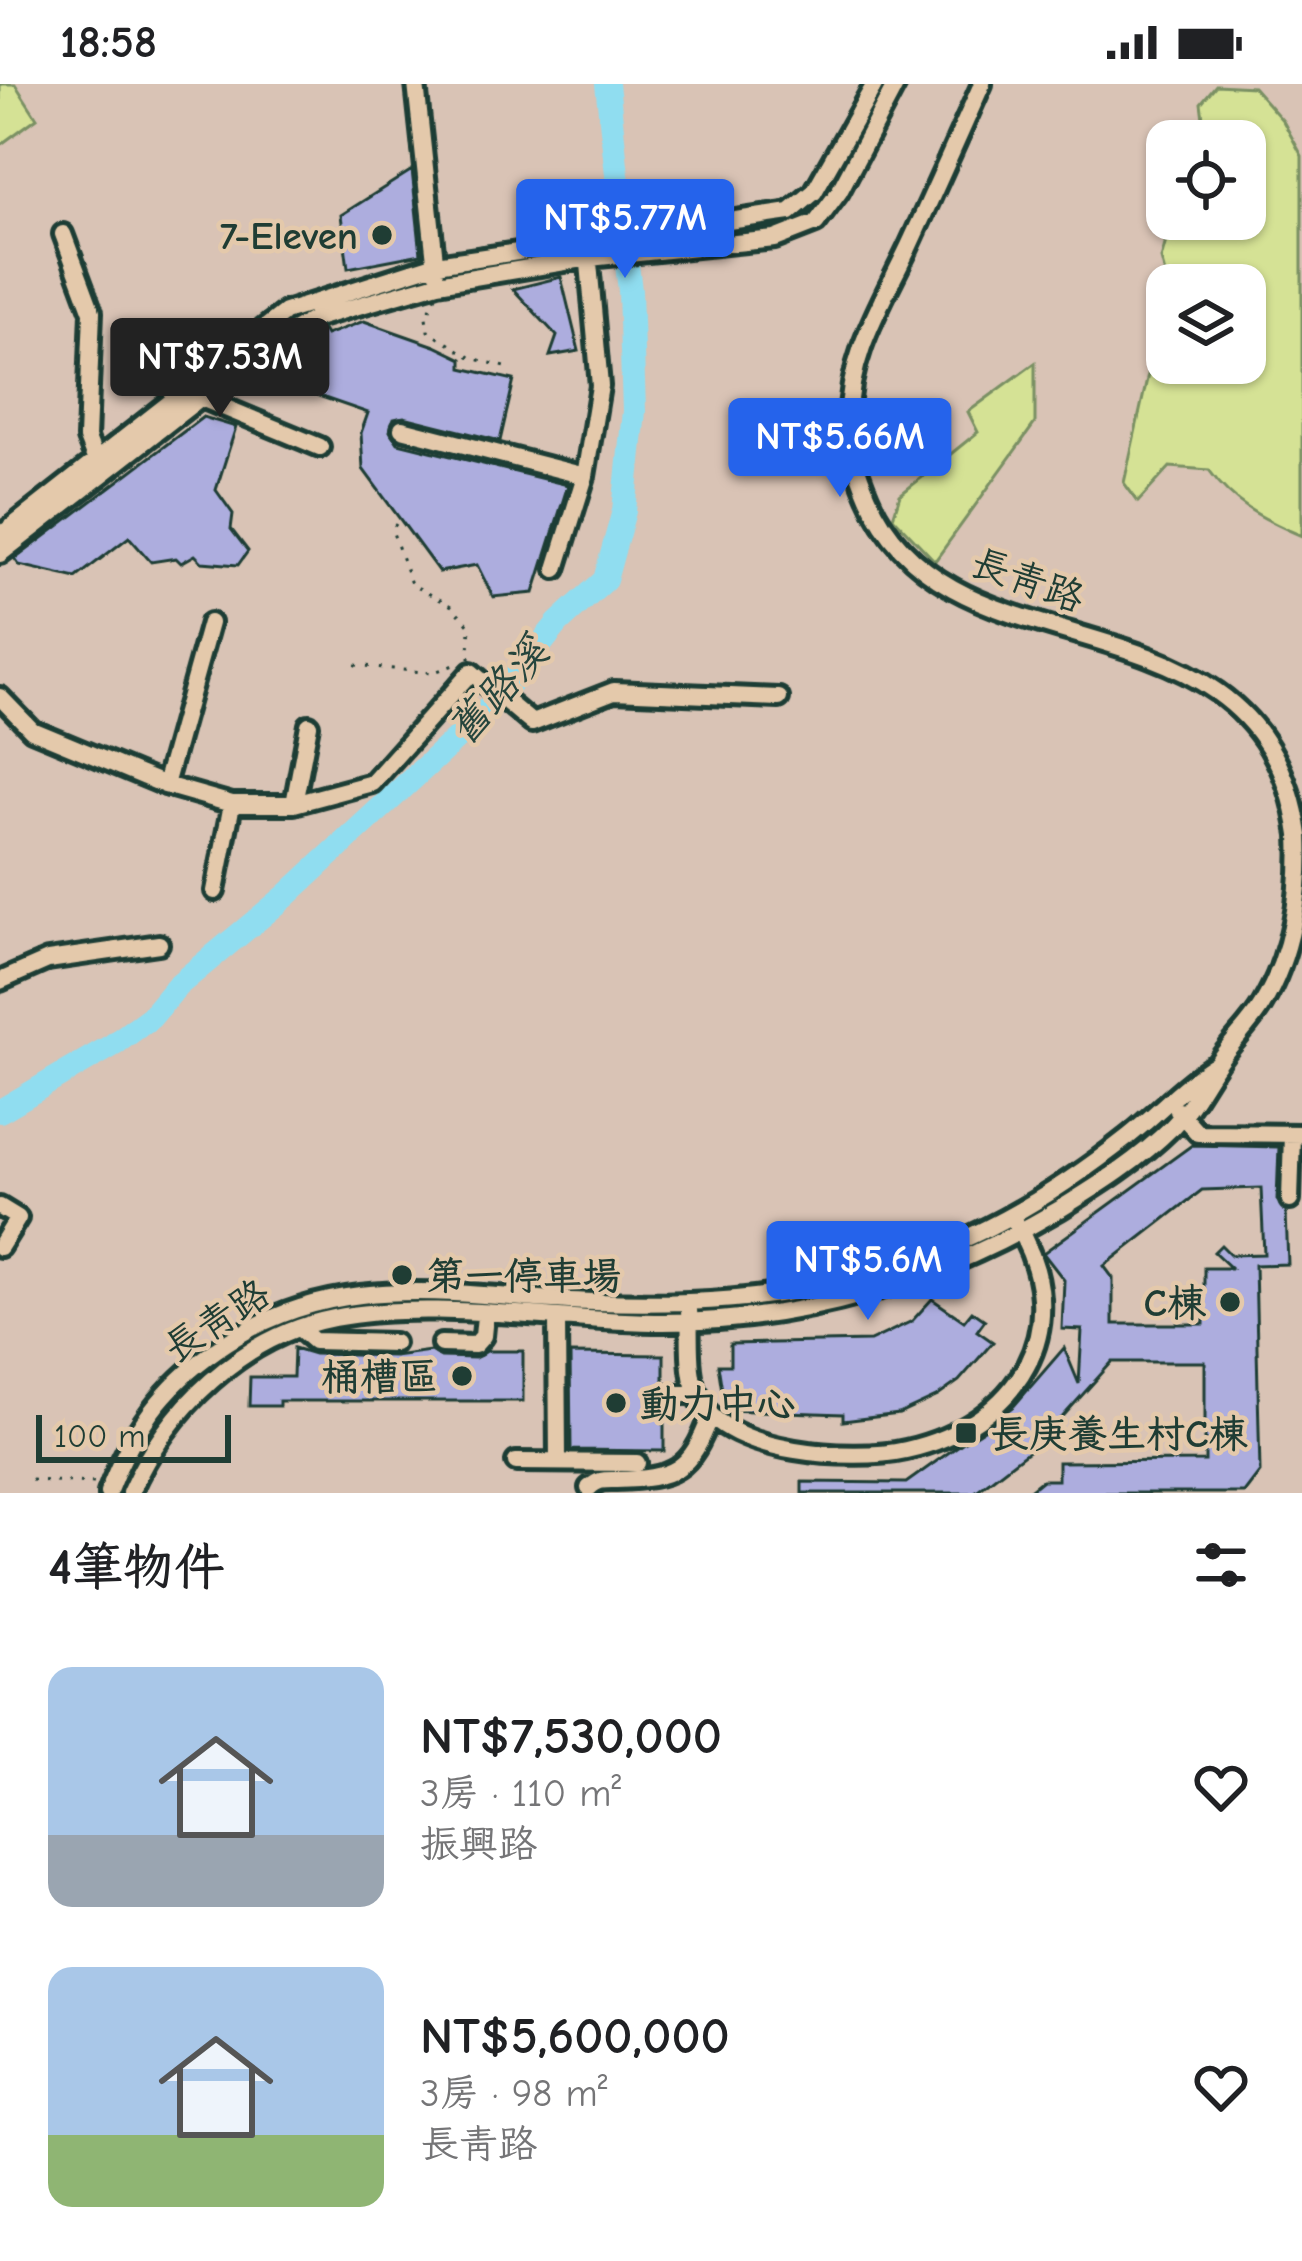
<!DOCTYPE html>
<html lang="zh-TW">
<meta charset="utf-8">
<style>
:root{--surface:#fff;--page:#f2f2f2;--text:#202124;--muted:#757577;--accent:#2563eb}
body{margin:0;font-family:"Comic Neue","LXGW WenKai TC",sans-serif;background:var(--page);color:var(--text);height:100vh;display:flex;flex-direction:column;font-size:45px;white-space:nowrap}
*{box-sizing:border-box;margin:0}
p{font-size:39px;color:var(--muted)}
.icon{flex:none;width:66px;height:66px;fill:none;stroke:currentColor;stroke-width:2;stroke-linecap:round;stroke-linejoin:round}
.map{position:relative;height:1409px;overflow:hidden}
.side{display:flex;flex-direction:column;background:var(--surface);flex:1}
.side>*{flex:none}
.controls{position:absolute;left:1146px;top:36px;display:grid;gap:24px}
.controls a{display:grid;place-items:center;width:120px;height:120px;border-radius:24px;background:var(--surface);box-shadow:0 3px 9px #0004;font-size:60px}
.scale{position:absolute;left:36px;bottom:30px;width:195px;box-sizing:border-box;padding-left:12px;border:6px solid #1f3d34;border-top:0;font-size:33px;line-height:42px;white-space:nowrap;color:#1f3d34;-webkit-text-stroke:9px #e4c9ab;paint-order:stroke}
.price{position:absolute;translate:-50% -102px;padding:0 27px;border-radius:12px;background:var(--accent);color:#fff;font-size:39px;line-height:78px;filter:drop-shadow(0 3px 6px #0008)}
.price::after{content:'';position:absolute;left:50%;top:72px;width:36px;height:27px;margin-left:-18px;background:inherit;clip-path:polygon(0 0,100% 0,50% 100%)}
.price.active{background:#222;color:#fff}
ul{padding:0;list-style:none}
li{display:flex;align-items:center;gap:36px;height:300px;padding:0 48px}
li span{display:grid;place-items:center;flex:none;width:336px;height:240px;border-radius:24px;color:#555}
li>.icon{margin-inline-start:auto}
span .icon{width:144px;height:144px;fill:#fffc;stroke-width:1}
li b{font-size:51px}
h2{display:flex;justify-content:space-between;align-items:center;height:144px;padding:0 48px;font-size:51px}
.status{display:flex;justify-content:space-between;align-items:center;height:84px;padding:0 60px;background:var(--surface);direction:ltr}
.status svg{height:33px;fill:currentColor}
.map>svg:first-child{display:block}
</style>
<div class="status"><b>18:58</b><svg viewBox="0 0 49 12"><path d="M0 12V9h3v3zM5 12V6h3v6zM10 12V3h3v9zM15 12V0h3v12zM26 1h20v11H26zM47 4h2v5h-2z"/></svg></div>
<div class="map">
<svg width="1302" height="1409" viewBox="0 0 1302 1409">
<rect width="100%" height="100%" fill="#d9c3b5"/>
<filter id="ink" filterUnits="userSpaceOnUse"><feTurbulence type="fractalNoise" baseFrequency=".00833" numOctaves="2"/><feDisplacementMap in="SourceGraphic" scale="24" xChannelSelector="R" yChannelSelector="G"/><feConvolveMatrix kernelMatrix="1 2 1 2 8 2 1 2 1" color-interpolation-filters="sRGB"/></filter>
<g filter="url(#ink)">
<!-- green -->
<path fill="#d5e295" stroke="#7a9064" stroke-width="3" d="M0,0H15L37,34L0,61Z
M1216,1L1253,3L1283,37L1302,72V452C1263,435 1234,421 1209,386L1170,383L1138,418L1124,399L1167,205V279H1245V201H1168L1161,175L1172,135H1245V57H1206L1201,19Z
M1035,279V339L935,477L893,433L900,411L978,348L968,328Z"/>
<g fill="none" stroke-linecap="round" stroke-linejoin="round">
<!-- river -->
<path stroke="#90ddf0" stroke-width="24" d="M0,1027L113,961L151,933L177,902L286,812L491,622L558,539L605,496L624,427L634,327L630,207L607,0"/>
</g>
<!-- building -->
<path fill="#adadde" stroke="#1f3d34" stroke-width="3" fill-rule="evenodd" d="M412,86L421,170L348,184L341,131Z
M561,193L579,267L550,272L557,252L513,205Z
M364,237L435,262L462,275V284L514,296L500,357L404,333L394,335L390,347L398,359L568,401L534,509L493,513L477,481L439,488L363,385L361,349L368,329L272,296L259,284L323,246L326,251Z
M203,333L236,343L216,406L233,430L231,445L248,467L238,481L202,478L195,471L181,479L176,474L151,478L129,453L76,494L19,481L15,475Z
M1192,1061L1279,1063L1277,1116L1286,1128L1288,1180L1255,1181L1260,1388L1244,1409H1026L1042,1396H1058V1378L1205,1377V1278H1112L1040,1358L974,1409H802V1398L906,1399L1014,1322L1064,1264L1079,1300L1082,1246L1062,1245L1064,1196L1043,1169ZM1261,1104L1264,1170L1231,1171L1221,1161L1214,1168L1231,1184H1204V1240H1113V1194L1104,1182L1202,1106Z
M932,1215L964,1237L972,1227L985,1236L977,1247L993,1258L959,1297L938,1312L899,1330L843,1337V1330L725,1326L718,1281H730V1260L870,1257L912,1237Z
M294,1264L314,1270L394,1272L430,1267L441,1273L475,1274L487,1267H523V1317H279V1322H249L250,1293H293Z
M570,1270L664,1271V1298L654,1309L664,1322V1367L571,1366Z"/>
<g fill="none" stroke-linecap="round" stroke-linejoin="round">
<defs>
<path id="minor" d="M416,0L436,186
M63,150L92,228L87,354L100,387
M199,313L320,363
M402,345L585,392
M0,452L285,228L436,180L790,128L814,108L875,0
M0,470L264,264L316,234L438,199L589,174L775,155L816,139L839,108L896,0
M556,485L585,392L600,302L588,168
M0,613L32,646L165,701L232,720H294L372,699L471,588L532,639L614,607L779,614
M165,701L210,539
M294,720L309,641
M215,807L232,720
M0,897L48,876L159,860
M1178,1027L1198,1049L1302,1050
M1290,1116L1292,1050
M0,1123L18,1134L0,1163
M689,1226C691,1255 686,1291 700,1317C729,1370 854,1378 906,1366C1017,1341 1080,1243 1015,1139
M557,1234L558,1378
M300,1245L314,1257L394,1259
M441,1260L475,1261L483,1252L485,1232
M667,1310H698
M516,1378L637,1379
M589,1404C599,1395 604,1396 616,1396C675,1394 690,1388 711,1331
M108,1409C130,1349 163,1303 216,1266C337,1180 457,1214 594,1218C686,1221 777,1217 866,1191C966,1163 1048,1116 1129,1052C1158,1029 1182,1002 1213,982
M130,1409C167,1325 242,1252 334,1234C430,1215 563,1238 663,1238C807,1238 936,1198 1060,1125C1099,1101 1139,1076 1172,1043C1191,1024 1201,1003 1216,981C1229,960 1249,943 1262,921C1292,871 1302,808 1299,751C1262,492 950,605 868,413C858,390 849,364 849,339C847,273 882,219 909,162C934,108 958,54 982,0"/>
</defs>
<!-- minor casing -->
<use href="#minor" stroke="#1f3d34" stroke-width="26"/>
<!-- path -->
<path stroke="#1f3d34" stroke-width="3" stroke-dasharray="3 9" stroke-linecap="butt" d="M436,212L426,233L428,247L472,274L509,284
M396,440L392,446L411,500L452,522L470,542L469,575
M355,581L432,589L459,579
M31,1396L95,1399"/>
<!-- minor -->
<use href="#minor" stroke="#e4c9ab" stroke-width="16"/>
</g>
</g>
<!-- markers -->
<g fill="#1f3d34" stroke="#e4c9ab" stroke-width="4.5">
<circle cx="382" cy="151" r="12"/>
<circle cx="402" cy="1191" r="12"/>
<circle cx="1230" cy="1218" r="12"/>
<circle cx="462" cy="1292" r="12"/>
<circle cx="616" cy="1319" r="12"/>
<rect x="954" y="1337" width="24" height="24" rx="6"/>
</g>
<g text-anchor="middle" stroke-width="9" stroke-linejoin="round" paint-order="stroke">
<!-- poi labels -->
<g font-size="39" font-weight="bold" fill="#1f3d34" stroke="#e4c9ab" text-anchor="end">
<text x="358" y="165">7-Eleven</text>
<text x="426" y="1205" text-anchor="start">第一停車場</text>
<text x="1206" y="1232">C棟</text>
<text x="438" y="1306">桶槽區</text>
<text x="640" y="1333" text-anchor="start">動力中心</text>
<text x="990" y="1363" text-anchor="start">長庚養生村C棟</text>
</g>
<!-- street labels -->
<g font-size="39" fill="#1f3d34" stroke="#e4c9ab">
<text transform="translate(1028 495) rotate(20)" y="14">長青路</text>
<text transform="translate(216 1236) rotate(-33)" y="14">長青路</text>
</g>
<!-- water labels -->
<g font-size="42" font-style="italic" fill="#25453d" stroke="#e4c9ab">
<text transform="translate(497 606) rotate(-48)" y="15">舊路溪</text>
</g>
</g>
</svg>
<div class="controls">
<a><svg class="icon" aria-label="locate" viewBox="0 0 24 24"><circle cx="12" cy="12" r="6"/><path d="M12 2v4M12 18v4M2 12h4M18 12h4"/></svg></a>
<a><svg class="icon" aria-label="layers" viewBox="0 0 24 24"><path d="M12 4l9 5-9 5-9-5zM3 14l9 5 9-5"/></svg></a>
</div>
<div class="scale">100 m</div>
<b class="price" style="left:625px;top:197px">NT$5.77M</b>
<b class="price active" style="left:220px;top:336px">NT$7.53M</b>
<b class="price" style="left:840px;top:416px">NT$5.66M</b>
<b class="price" style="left:868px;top:1239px">NT$5.6M</b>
</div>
<section class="side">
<h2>4筆物件<svg class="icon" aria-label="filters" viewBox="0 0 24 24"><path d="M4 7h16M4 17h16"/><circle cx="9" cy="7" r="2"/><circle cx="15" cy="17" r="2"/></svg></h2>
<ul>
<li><span style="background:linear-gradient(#a9c7e8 70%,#9aa5b1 0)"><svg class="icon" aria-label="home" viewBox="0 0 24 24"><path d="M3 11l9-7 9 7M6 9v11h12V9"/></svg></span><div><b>NT$7,530,000</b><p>3房 · 110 m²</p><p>振興路</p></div><svg class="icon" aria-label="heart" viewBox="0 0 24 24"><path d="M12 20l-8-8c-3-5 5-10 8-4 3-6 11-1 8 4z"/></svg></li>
<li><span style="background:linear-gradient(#a9c7e8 70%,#8fb573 0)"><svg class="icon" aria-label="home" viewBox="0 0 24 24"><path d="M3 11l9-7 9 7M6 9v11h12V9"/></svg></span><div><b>NT$5,600,000</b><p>3房 · 98 m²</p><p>長青路</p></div><svg class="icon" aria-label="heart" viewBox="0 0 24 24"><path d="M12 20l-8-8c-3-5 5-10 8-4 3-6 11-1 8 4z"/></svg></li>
</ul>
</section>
